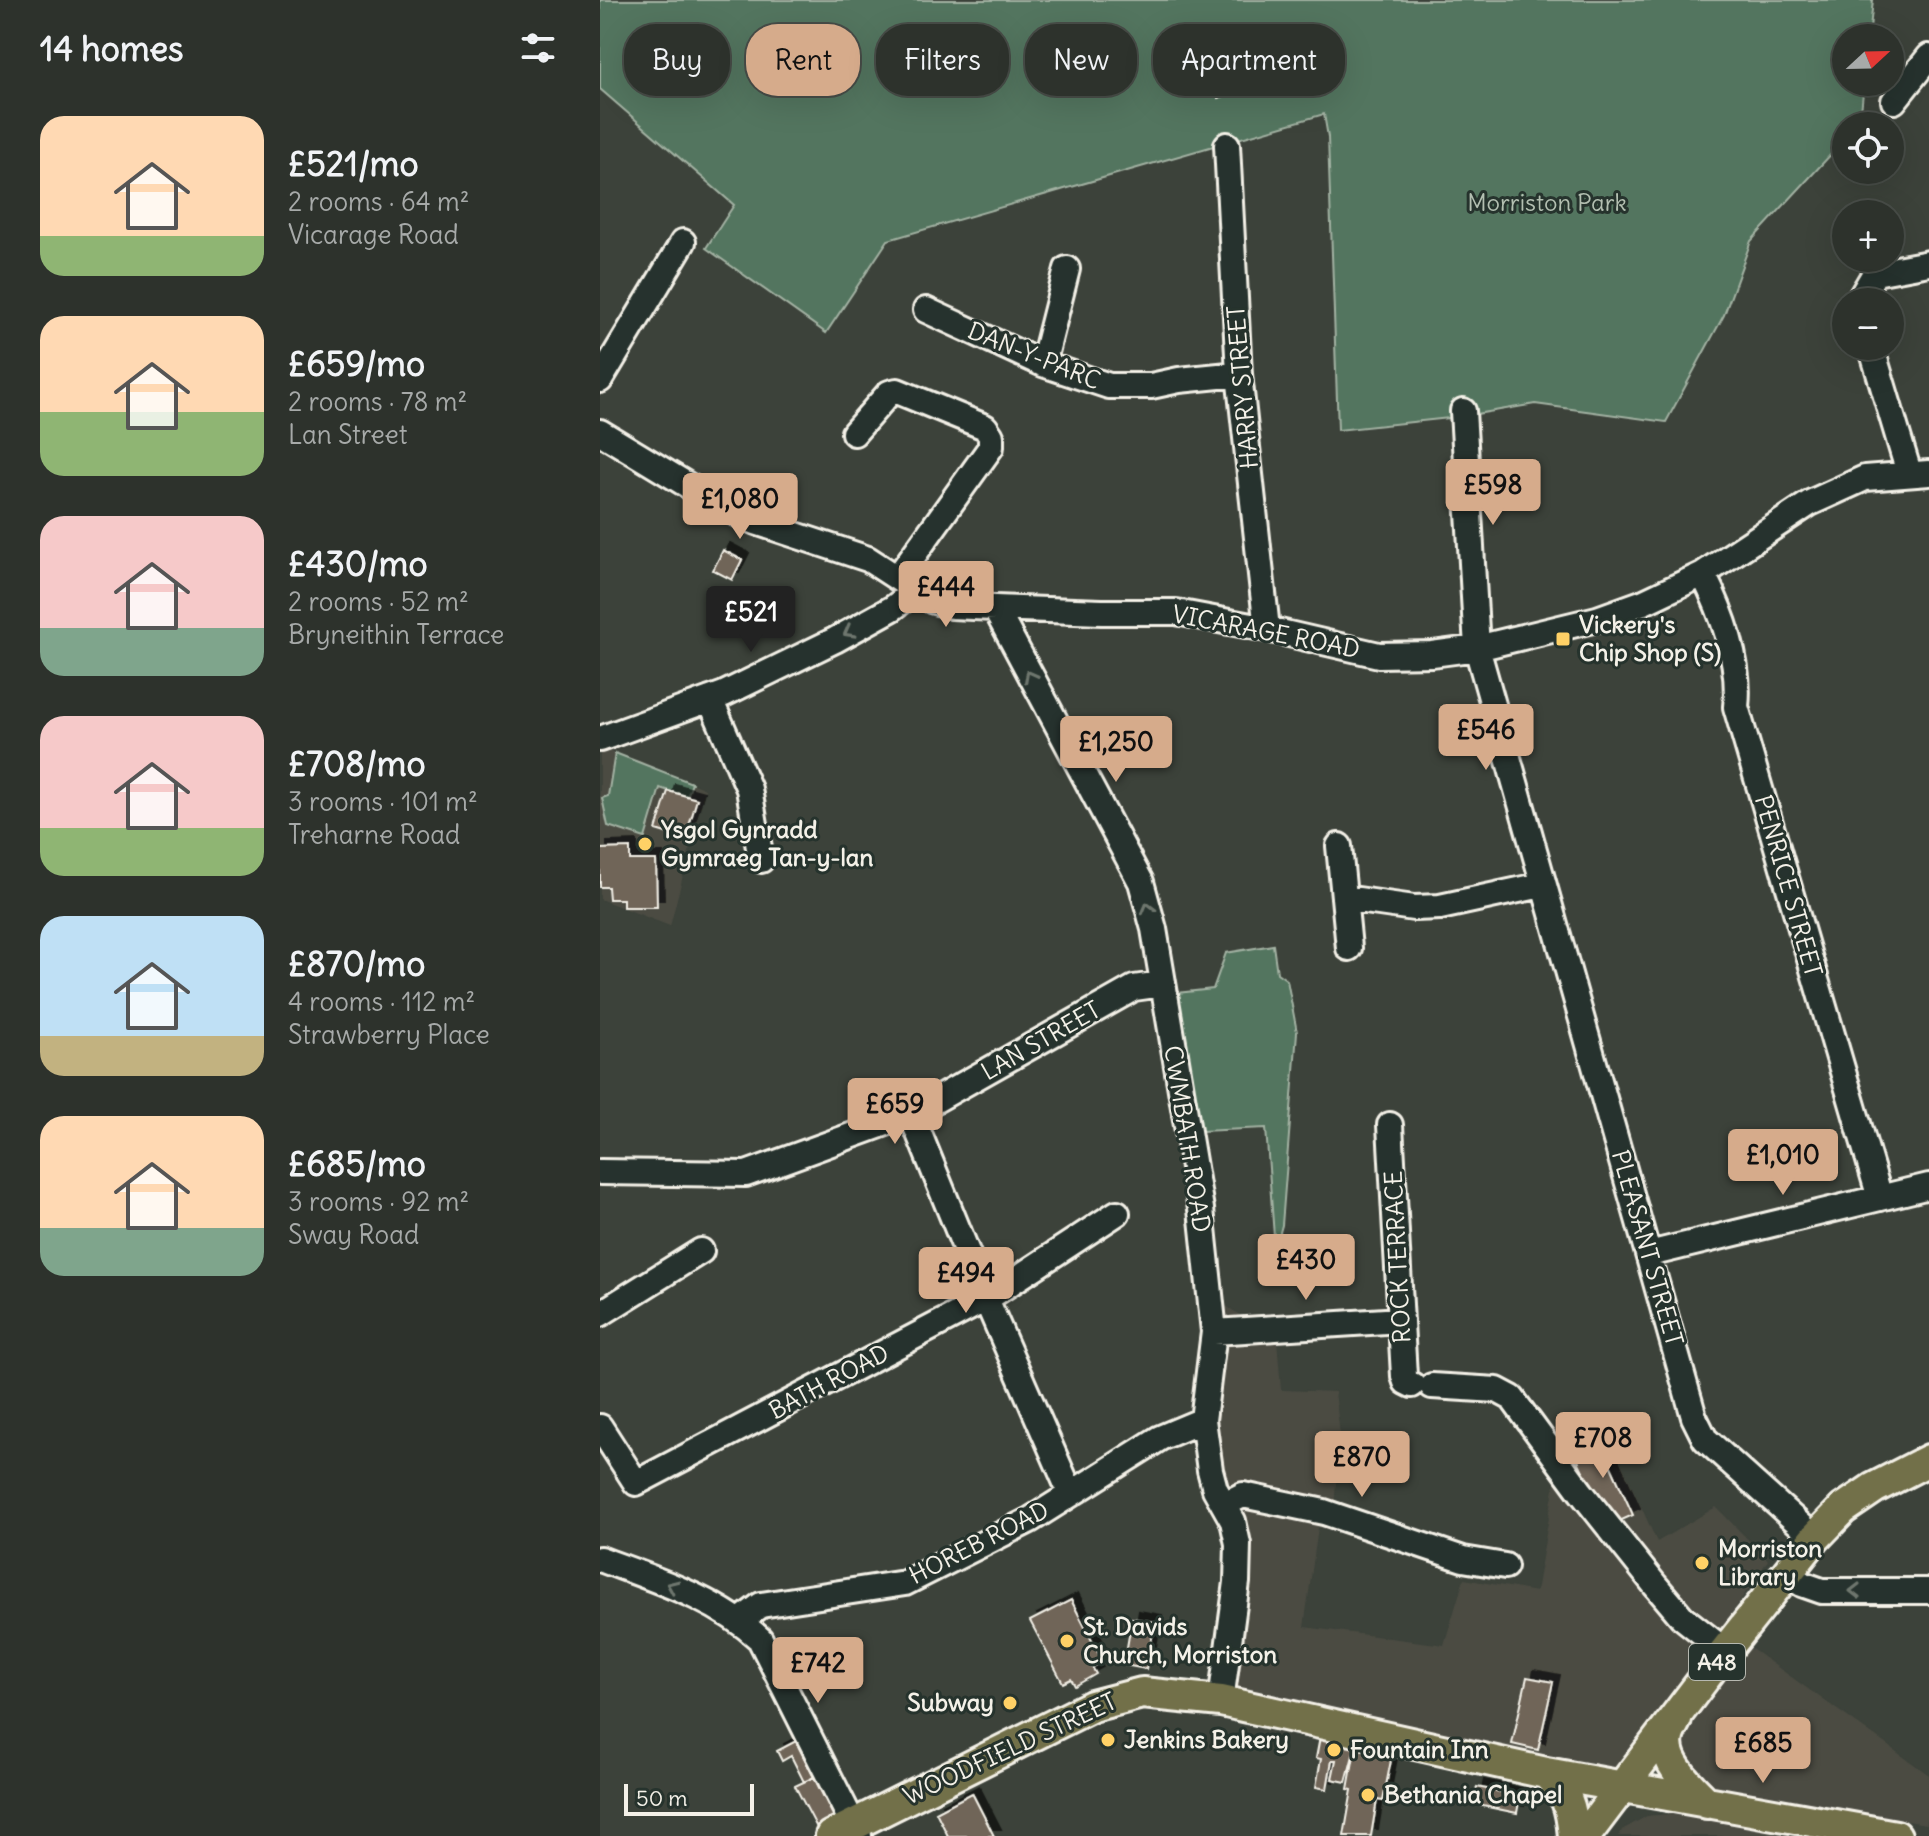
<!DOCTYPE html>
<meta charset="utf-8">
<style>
:root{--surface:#2d322c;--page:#353a34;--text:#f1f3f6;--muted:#a7aaa9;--line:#484d48;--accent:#d6ab8b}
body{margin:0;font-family:Delius,sans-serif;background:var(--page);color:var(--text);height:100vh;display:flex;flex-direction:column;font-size:30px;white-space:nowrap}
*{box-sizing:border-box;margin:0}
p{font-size:26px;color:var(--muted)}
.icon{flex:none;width:44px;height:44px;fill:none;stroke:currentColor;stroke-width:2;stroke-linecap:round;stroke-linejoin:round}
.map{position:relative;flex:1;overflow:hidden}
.details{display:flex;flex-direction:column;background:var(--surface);width:600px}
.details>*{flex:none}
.top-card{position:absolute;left:24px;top:24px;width:760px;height:72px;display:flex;gap:16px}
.needle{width:52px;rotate:68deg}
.fabs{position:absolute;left:1232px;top:24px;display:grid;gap:16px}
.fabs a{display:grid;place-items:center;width:72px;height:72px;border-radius:50%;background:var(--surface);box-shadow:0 8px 32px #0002,0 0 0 2px var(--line);font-size:40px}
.scale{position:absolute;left:24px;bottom:20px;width:130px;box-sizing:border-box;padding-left:8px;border:4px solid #f4f1e8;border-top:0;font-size:22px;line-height:28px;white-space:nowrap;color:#f4f1e8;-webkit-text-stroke:6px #26332d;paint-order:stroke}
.price{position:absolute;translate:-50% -68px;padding:0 18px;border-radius:8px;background:var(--accent);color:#111;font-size:26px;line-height:52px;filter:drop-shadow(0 2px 4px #0008)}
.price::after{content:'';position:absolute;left:50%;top:48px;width:24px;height:18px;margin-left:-12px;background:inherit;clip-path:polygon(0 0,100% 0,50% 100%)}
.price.active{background:#222;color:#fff}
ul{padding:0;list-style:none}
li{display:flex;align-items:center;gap:24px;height:200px;padding:0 40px}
li span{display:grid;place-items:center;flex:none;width:224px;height:160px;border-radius:24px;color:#555}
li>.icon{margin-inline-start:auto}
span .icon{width:96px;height:96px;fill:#fffc;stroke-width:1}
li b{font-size:34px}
h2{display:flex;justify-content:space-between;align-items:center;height:96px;padding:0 40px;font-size:34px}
.tag{padding:0 28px;border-radius:32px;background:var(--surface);box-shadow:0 8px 32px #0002,0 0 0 2px var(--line);font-size:28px;line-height:72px}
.tag.active{background:var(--accent);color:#111}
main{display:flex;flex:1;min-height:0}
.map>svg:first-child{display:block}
</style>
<main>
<section class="details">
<h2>14 homes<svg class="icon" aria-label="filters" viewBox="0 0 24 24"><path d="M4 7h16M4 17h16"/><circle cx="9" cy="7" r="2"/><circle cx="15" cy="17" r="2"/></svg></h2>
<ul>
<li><span style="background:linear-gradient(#ffd9b3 75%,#8fb573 0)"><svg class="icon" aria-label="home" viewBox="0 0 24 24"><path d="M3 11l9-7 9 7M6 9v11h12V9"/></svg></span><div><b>£521/mo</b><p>2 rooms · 64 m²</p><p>Vicarage Road</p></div></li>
<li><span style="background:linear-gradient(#ffd9b3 60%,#8fb573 0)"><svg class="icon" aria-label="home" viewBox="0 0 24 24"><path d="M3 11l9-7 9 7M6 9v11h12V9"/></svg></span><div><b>£659/mo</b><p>2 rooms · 78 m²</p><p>Lan Street</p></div></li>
<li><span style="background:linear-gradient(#f6c9c9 70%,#7fa58c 0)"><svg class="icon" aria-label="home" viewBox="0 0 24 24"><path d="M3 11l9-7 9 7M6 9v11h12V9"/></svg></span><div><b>£430/mo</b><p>2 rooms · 52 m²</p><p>Bryneithin Terrace</p></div></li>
<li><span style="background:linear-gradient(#f6c9c9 70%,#8fb573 0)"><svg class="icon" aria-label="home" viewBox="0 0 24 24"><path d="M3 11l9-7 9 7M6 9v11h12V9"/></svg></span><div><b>£708/mo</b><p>3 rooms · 101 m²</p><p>Treharne Road</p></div></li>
<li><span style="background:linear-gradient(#bfe0f5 75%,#c2b280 0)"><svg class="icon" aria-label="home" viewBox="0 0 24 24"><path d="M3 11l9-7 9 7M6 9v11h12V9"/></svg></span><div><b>£870/mo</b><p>4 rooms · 112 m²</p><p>Strawberry Place</p></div></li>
<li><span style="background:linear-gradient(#ffd9b3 70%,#7fa58c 0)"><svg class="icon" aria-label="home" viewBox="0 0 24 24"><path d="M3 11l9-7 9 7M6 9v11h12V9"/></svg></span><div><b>£685/mo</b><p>3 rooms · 92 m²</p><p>Sway Road</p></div></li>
</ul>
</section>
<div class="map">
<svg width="1329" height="1836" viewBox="0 0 1329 1836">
<defs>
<filter id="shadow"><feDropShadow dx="7" dy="-7" stdDeviation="0" flood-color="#0009"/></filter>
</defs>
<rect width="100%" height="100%" fill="#3c423a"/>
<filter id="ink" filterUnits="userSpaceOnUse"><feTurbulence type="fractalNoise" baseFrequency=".0125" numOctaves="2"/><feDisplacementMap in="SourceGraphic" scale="16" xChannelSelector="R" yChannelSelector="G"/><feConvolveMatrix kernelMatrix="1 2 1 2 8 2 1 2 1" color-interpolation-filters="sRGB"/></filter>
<g filter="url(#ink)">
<!-- built -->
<path fill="#4c4c43" d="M2,749L40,761L105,789L70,926L0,899V750Z
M626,1306L677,1340L681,1390L735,1392L740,1435L732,1530L718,1527L704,1627L844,1645L864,1579L936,1592L956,1477L949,1437L999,1414L1057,1542L1116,1507L1168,1560L1020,1777L635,1691L648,1579L644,1511L626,1480L614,1420L626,1342Z
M1146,1645L1329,1775L1327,1824L1105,1791L1087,1772L1081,1747L1085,1728Z
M1069,1814L1157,1826L1217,1836H1019L1022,1830L1047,1816Z"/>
<!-- green -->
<path fill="#52745e" stroke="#a3b2a3" stroke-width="2" d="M0,0H1273L1269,38H1246V82H1264L1260,122L1257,126H1246V138L1151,241L1124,315L1066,422L935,404L859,417L738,430L728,137L724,114L288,240L226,333L106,248L134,205L0,89Z
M15,753L92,783L87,797L60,788L45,838L8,826L2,798L8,796Z
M673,945L677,973L687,980L697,1032L682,1225L675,1250L666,1128L601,1131L577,993L613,989L626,953Z"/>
<!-- building -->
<path fill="#706559" stroke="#f4f1e8" stroke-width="2" filter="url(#shadow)" d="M625,73L631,94L618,98L612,77Z
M123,550L142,560L132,580L113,570Z
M68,791L97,799L85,839L56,830Z
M30,848V860H56L57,907H23V899H9L8,887H0V849Z
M999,1440L1033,1515L1015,1523L1004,1499L997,1503L974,1451Z
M471,1600L503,1662L492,1667L496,1674L475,1686L471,1679L463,1683L430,1621Z
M532,1618L555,1622L546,1669L524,1665Z
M927,1677L953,1682L938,1750L912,1744Z
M720,1737L756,1744L746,1782L732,1779L736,1760H732L727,1789L716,1787L721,1759L716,1758Z
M196,1741L214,1777L204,1782L191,1756L182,1761L177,1751Z
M756,1744L793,1750L783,1801L777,1800L771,1836H744L752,1790L748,1789Z
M214,1777L234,1816L216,1826L195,1786Z
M877,1787L920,1796L917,1813L873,1804Z
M372,1793L394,1836H348L336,1812Z"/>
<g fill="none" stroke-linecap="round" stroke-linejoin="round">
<defs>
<path id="minor" d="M1294,101L1329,57
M627,145L639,374L667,629
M1258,302L1275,273L1329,263
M326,310L443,364L509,386H551L579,380L639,374
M1271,346L1309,473
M443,364L467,269
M0,380L83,242
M863,411L877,648L1094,1417L1105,1439L1215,1538
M0,432L127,509L156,522L268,559L331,600L352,606L395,608L502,612H576L667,629L779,655L832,654L877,648L997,619L1044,602L1103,574L1210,503L1265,478L1329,473
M254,433L289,393L297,391L385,427L391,436V447L298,577
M1103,574C1123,614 1141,662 1136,707L1280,1198
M395,608L541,882L554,929L601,1209L614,1332L603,1420L610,1470L615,1489L633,1521L638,1544L637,1582L621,1701
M110,699L149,789L161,860
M0,739L124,694L235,640L293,608L315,591
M739,846L749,948
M744,898L814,908L840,907L942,885
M311,1114L386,1299L471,1494
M790,1125L804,1376L806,1382L812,1385
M0,1172L146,1174L311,1114L534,988L562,984
M1049,1254L1329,1186
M0,1314L101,1251
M614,1332L801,1320
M832,1386L897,1390L912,1398L981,1492L1055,1585L1082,1617L1125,1651
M0,1427L36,1483L386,1299L517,1213
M625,1504L643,1495L724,1512L863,1559L905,1566
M0,1559C56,1580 116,1598 160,1639L259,1836
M1186,1573L1202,1584L1222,1591H1329
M140,1621L161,1605L305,1583L430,1520L560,1438L603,1420"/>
<path id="major" d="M1076,1719C1074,1724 1069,1731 1068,1737C1062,1762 1091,1787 1107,1803
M946,1773C968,1795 971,1805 974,1836
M231,1836L492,1706L542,1693L621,1701L946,1773L1296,1836
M985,1836L1125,1651L1215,1538L1243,1509L1274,1488L1329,1460"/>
</defs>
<!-- minor casing -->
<use href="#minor" stroke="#f4f1e8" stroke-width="30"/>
<!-- major casing -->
<use href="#major" stroke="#f4f1e8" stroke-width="36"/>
<!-- minor -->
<use href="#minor" stroke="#26332d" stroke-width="24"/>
<!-- major -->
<use href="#major" stroke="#726f4a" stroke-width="30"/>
</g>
<!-- one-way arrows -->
<defs><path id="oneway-chevron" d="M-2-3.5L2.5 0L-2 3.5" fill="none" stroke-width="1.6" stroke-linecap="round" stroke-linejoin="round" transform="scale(2)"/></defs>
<g stroke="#6e766e">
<use href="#oneway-chevron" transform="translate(249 632) rotate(151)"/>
<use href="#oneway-chevron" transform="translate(430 676) rotate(-118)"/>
<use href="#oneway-chevron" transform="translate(548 908) rotate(-105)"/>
<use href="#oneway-chevron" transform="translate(72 1586) rotate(-156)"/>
<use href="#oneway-chevron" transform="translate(1255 1591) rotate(-180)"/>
</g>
</g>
<!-- markers -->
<g fill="#ffd166" stroke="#26332d" stroke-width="3">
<rect x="955" y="631" width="16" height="16" rx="4"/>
<circle cx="45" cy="844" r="8"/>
<circle cx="1102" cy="1563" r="8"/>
<circle cx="467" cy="1641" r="8"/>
<circle cx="410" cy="1703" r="8"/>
<circle cx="508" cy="1740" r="8"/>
<circle cx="734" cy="1750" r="8"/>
<circle cx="768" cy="1795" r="8"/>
</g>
<g text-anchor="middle" stroke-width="6" stroke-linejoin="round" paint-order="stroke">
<!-- shield labels -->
<rect fill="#26332d" stroke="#b6b8b0" stroke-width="2" x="1089" y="1644" width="56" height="36" rx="6"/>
<g font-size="22" font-weight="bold" fill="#f4f1e8">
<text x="1117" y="1670">A48</text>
</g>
<!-- park labels -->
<g font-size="24" fill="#b3bfb1" stroke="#26332d">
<text x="947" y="211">Morriston Park</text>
</g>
<!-- street labels -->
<g font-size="24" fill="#f4f1e8" stroke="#26332d">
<text transform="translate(434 356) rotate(22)" y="8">DAN-Y-PARC</text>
<text transform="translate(643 387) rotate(-95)" y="8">HARRY STREET</text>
<text transform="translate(666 632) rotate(11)" y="8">VICARAGE ROAD</text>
<text transform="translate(1188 886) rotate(74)" y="8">PENRICE STREET</text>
<text transform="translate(441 1041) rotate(-30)" y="8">LAN STREET</text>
<text transform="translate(587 1139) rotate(81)" y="8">CWMBATH ROAD</text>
<text transform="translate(1047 1248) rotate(74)" y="8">PLEASANT STREET</text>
<text transform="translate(798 1257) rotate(-93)" y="8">ROCK TERRACE</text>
<text transform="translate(229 1382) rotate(-28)" y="8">BATH ROAD</text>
<text transform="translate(379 1543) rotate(-27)" y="8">HOREB ROAD</text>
<text transform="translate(410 1749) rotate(-25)" y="8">WOODFIELD STREET</text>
</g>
<!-- poi labels -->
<g font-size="24" font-weight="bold" fill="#f4f1e8" stroke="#26332d" text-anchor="start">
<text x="979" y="633">Vickery's<tspan x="979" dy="28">Chip Shop (S)</tspan></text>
<text x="61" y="838">Ysgol Gynradd<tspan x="61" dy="28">Gymraeg Tan-y-lan</tspan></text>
<text x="1118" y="1557">Morriston<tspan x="1118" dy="28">Library</tspan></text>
<text x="483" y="1635">St. Davids<tspan x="483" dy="28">Church, Morriston</tspan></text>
<text x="394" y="1711" text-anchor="end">Subway</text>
<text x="524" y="1748">Jenkins Bakery</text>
<text x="750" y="1758">Fountain Inn</text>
<text x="784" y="1803">Bethania Chapel</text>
</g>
</g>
</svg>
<div class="fabs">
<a><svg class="needle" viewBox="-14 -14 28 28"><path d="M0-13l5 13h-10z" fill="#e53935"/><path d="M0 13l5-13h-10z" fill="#a7aaa9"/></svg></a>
<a><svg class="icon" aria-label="locate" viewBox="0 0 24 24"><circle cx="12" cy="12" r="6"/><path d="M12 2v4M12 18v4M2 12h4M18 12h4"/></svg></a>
<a>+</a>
<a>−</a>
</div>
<div class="scale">50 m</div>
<b class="price" style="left:893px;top:527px">£598</b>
<b class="price" style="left:140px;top:541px">£1,080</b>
<b class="price" style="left:346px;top:629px">£444</b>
<b class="price active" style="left:151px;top:654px">£521</b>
<b class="price" style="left:886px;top:772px">£546</b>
<b class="price" style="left:516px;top:784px">£1,250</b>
<b class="price" style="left:295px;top:1146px">£659</b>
<b class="price" style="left:1183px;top:1197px">£1,010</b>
<b class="price" style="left:706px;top:1302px">£430</b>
<b class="price" style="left:366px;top:1315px">£494</b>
<b class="price" style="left:1003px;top:1480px">£708</b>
<b class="price" style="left:762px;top:1499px">£870</b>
<b class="price" style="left:218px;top:1705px">£742</b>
<b class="price" style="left:1163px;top:1785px">£685</b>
<div class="top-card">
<a class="tag">Buy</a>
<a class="tag active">Rent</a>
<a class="tag">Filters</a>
<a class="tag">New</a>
<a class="tag">Apartment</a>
</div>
</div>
</main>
